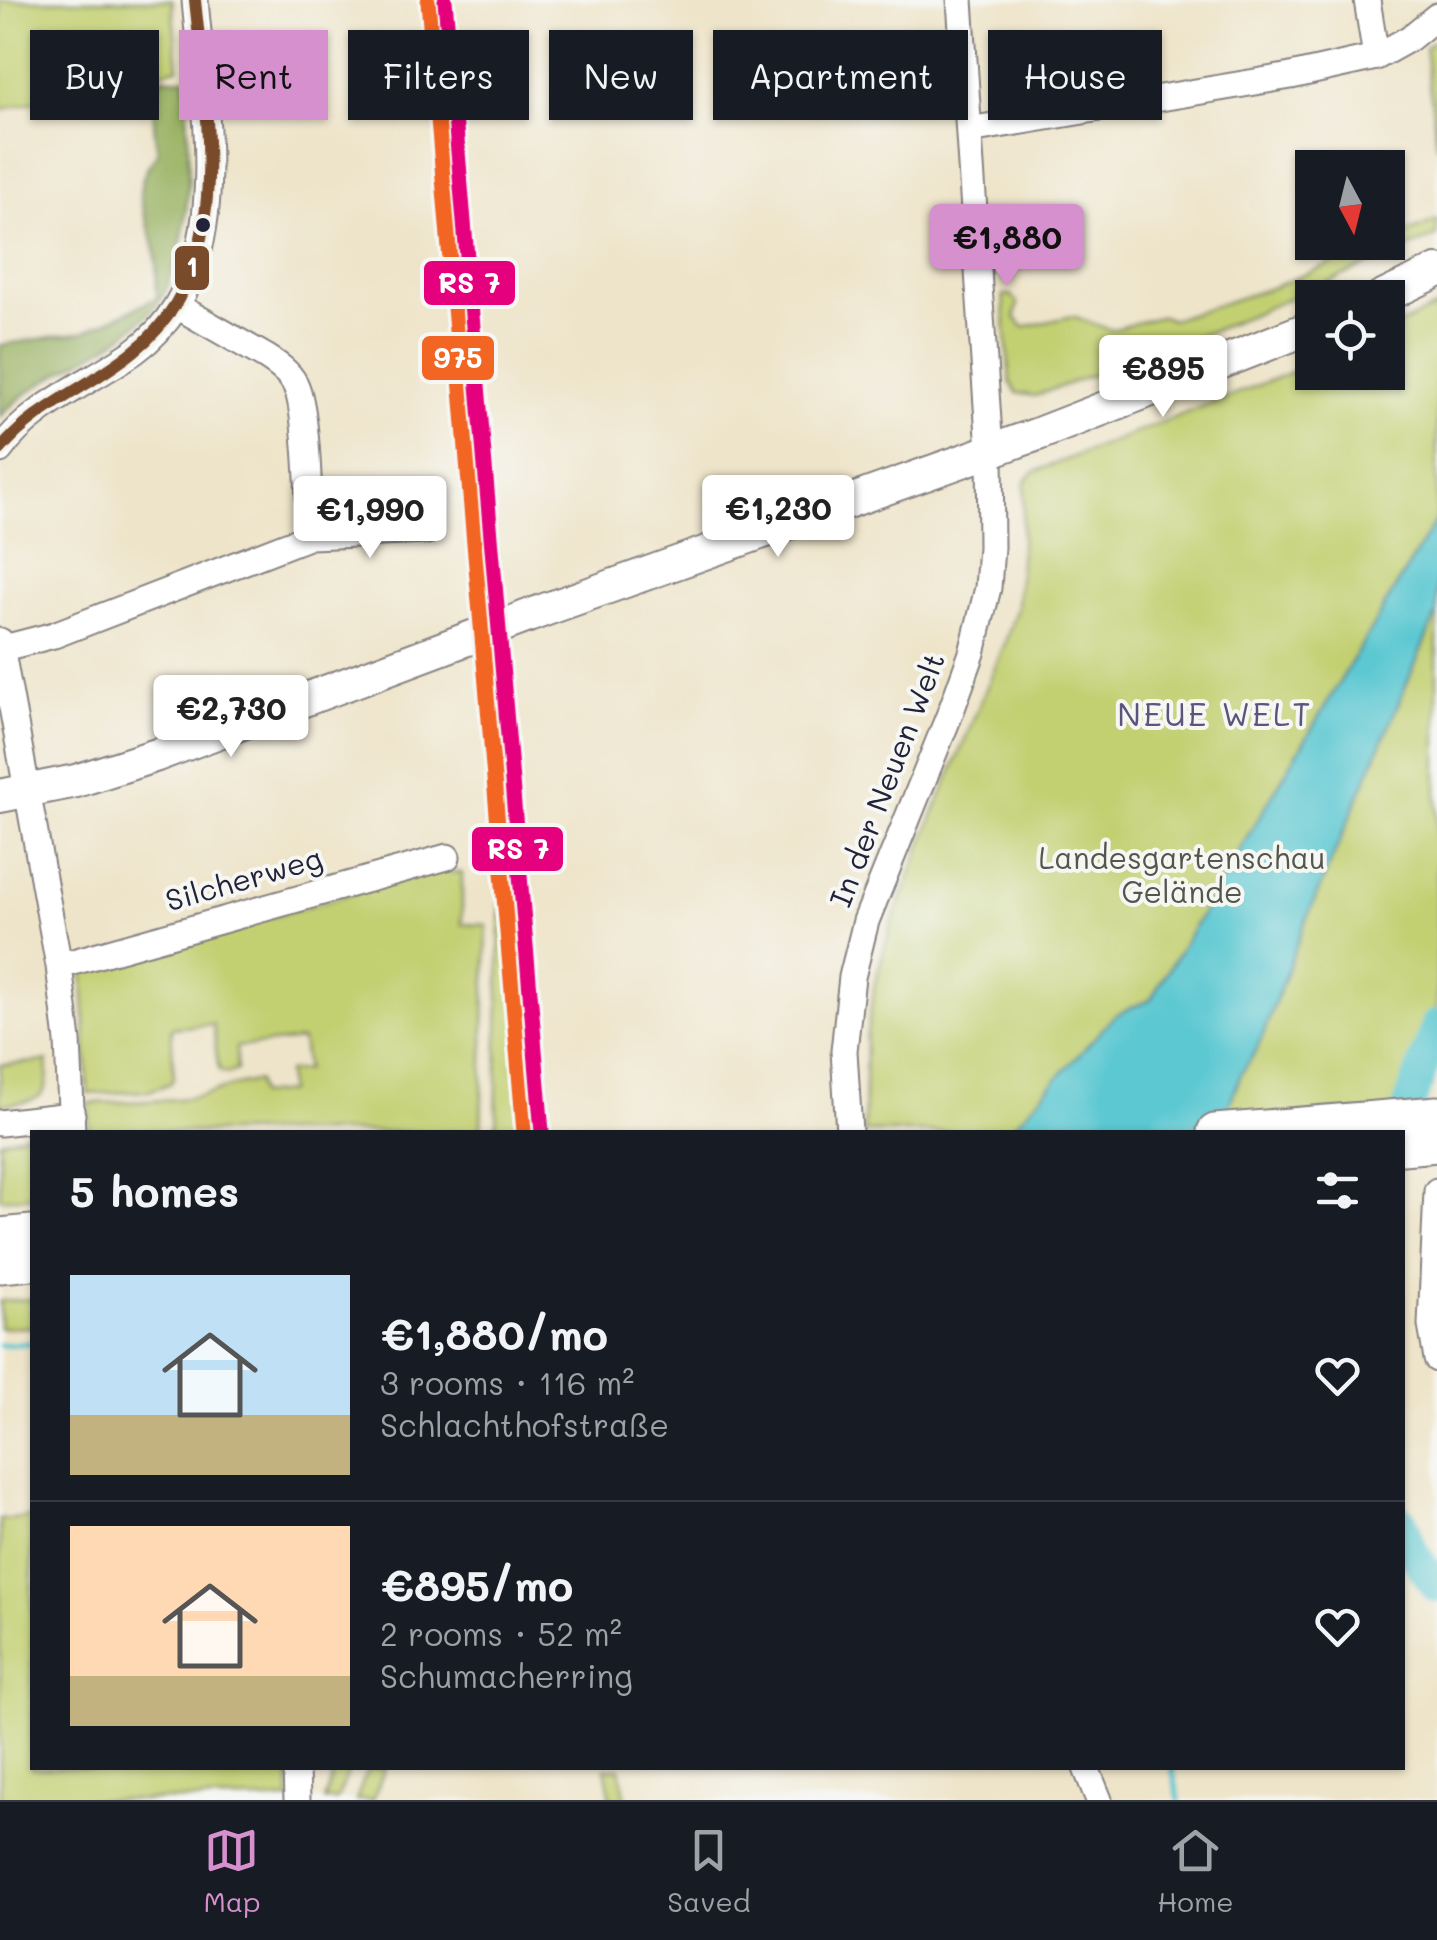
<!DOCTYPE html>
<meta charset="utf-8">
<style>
:root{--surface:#171b24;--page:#20242c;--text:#f1f3f6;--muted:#9ea1a6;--line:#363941;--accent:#d690ce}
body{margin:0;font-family:Mali,sans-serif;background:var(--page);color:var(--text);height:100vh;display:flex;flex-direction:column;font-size:38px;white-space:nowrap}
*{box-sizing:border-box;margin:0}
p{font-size:32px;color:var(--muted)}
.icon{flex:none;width:55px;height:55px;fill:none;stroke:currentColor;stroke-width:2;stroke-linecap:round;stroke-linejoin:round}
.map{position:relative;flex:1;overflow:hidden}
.sheet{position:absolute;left:30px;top:1130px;width:1375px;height:640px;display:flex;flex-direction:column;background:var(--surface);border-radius:0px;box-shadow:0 2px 8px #0004}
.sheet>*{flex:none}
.banner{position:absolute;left:30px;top:30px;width:1378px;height:90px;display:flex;gap:20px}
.needle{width:65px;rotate:173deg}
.fabs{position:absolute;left:1295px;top:150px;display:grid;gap:20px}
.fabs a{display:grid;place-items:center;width:110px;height:110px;border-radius:0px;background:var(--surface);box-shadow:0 2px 8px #0004;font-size:50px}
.price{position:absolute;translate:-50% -85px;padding:0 22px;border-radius:10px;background:#fff;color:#222;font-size:32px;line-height:65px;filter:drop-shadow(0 2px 5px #0008)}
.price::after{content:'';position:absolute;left:50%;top:60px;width:30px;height:22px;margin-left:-15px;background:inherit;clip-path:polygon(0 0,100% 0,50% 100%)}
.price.active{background:var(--accent);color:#111}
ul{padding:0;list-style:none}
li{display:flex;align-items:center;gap:30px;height:250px;padding:0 40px}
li+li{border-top:2px solid var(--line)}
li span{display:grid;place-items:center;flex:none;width:280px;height:200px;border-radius:0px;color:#555}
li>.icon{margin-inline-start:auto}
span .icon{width:120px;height:120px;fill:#fffc;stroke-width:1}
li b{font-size:42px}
h2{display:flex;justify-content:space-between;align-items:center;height:120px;padding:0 40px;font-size:42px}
.tag{padding:0 35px;border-radius:0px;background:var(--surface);box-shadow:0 2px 8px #0004;font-size:35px;line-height:90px}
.tag.active{background:var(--accent);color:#111}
.dock{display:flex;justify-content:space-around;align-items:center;height:140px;border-top:2px solid var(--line);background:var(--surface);font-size:28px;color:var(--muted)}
.dock a{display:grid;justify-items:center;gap:5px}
.dock .active{color:var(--accent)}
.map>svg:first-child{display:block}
</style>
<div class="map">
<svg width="1437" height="1800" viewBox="0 0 1437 1800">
<rect width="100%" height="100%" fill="#f6f6f2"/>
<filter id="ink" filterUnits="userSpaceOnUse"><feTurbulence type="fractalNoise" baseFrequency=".01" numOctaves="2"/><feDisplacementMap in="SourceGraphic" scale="20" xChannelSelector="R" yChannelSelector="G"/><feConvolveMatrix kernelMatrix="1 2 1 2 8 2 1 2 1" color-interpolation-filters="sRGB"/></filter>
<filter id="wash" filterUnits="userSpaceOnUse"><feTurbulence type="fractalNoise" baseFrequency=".0048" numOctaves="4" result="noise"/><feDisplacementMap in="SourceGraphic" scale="40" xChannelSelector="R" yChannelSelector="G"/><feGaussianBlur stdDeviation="2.25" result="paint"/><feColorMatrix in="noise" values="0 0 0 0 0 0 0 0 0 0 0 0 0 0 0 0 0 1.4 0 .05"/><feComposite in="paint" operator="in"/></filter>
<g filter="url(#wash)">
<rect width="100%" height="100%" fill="#eee4c9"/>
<!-- green -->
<path fill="#c3d072" stroke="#727956" stroke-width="2.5" d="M0,0H172L178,68L0,110Z
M1434,41L1437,44V147L1425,47Z
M1437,220V236L1217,329L1035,396L1017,393L1010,382L1003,295H1011L1018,303L1015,317L1023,327L1073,316L1111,330L1162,316L1171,320L1274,287Z
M1437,307V1021L1426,1078L1403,1162L1402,1132H864L866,1040L874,986L890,929L930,823L1004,646L1017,607L1025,481L1034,472L1312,364V372H1388V330Z
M503,781L532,1132H496Z
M434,870L462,873V924L487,925L481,1132H90L89,1103C121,1102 154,1102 187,1098C212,1095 233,1083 257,1081L259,1095L288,1092L287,1072L306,1070L302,1040L236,1047L237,1070L227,1074L220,1071L218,1065L213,1024L171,1028L174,1076L171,1083L149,1091L88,1094L83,971Z
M47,1061C52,1102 35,1101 0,1105V1065Z
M32,1132V1196L0,1199V1141L33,1132H41Z
M32,1299V1327L0,1328V1301Z
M32,1517V1768H289L290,1800H0V1520Z
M335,1768H350L337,1800H324Z
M368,1768H385L373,1800H356Z
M605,1768H620L626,1800H611Z"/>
<!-- forest -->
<path fill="#9ab264" stroke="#5e6a50" stroke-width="2.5" d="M161,78H185C190,147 195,227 165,292C155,312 134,328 116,340C78,366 31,382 0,417V345L84,332L157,298C156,282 158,265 155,250C146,208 126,191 158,153C153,126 151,104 161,78Z"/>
<!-- water -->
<path fill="#5bc8d2" stroke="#3e7586" stroke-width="2.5" d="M1437,518V613L1304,925L1258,1048L1241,1074L1219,1132H1008L1115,1015L1151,999Z"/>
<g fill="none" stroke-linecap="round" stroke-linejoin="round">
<!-- stream -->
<path stroke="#5bc8d2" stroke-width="5" d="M0,1345L32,1343
M1172,1768L1179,1800"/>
<!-- river -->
<path stroke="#5bc8d2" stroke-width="32" d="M1400,1132L1437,1025
M1402,1522L1414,1554L1437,1587"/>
</g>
</g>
<g filter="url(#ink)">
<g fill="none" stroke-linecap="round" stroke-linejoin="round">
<defs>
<path id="minor" d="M1367,0L1376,57
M969,130L1291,76L1376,57L1410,38L1437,16
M0,450C31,406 91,382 135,351C239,276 204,110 195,0
M310,536L427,531
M0,641L59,966L68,1041L72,1132
M0,649L54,635L310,536C309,504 308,409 295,384C289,372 277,364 266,357L177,306
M59,966L447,857
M0,1123L72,1115
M849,1132L844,1051L852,977L866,921L951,711L972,653L988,588L991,547L990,451L960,0
M1437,1191L1431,1325L1437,1359
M296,1768L297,1800
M1086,1768L1099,1800"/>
<path id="major" d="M1381,298L1437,271
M0,796L76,781L157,755L547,609L1038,434L1312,327"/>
<path id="highway" d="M1215,1132L1437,1114
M1402,1147L1437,1144
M0,1236L32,1233
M0,1265L32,1262"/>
</defs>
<!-- minor casing -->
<use href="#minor" stroke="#888382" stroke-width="29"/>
<!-- major casing -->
<use href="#major" stroke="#888382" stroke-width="36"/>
<!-- highway casing -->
<use href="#highway" stroke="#888382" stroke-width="39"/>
<!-- minor -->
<use href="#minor" stroke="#fff" stroke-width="25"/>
<!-- major -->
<use href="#major" stroke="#fff" stroke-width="32"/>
<!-- highway -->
<use href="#highway" stroke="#fff" stroke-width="35"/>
<defs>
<path id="bus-1" d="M0,450C37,405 90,387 134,351C238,269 206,114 195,0"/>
</defs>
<!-- bus-1 casing -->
<use href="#bus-1" stroke="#f6f6f2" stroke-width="20"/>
<!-- bus-1 -->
<use href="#bus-1" stroke="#7a4b2a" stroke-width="12"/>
<defs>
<path id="rail-1" d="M445,0L542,1132"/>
<path id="rail-2" d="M428,1L524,1132"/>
</defs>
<!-- rail-1 casing -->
<use href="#rail-1" stroke="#f6f6f2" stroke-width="22"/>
<!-- rail-2 casing -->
<use href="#rail-2" stroke="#f6f6f2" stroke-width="22"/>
<!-- rail-1 -->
<use href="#rail-1" stroke="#e5007d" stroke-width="15"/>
<!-- rail-2 -->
<use href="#rail-2" stroke="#f26522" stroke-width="15"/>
</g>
</g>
<!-- markers -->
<circle fill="#22223b" stroke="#f6f6f2" stroke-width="4" cx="203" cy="225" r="9"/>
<g text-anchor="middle" stroke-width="8" stroke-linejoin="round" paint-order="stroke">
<!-- street labels -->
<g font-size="30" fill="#22223b" stroke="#f6f6f2">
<text transform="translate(888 780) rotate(-69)" y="10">In der Neuen Welt</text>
<text transform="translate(244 880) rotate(-16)" y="10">Silcherweg</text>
</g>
<!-- park labels -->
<g font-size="30" fill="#52564c" stroke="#f6f6f2">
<text x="1182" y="869">Landesgartenschau<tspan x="1182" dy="34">Gelände</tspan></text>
</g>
<!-- neighbourhood labels -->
<g font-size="32" letter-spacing="2.5" fill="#5b557b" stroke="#f6f6f2">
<text x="1215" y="726">NEUE WELT</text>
</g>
</g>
<g stroke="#f6f6f2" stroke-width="4">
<rect x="173" y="244" width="38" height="48" rx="10" fill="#7a4b2a"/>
<rect x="422" y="259" width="95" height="48" rx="10" fill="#e5007d"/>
<rect x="420" y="334" width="76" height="48" rx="10" fill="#f26522"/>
<rect x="470" y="825" width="95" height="48" rx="10" fill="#e5007d"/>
</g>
<g font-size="28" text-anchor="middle" font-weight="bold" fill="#fff">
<text x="192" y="277">1</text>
<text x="469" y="293">RS 7</text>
<text x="458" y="368">975</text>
<text x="518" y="859">RS 7</text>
</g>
</svg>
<div class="fabs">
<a><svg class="needle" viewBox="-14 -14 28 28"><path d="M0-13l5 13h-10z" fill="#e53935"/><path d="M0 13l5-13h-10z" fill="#9ea1a6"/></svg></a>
<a><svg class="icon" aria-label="locate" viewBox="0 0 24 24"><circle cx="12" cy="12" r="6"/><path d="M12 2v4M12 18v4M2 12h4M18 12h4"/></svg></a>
</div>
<b class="price active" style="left:1007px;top:289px">€1,880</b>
<b class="price" style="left:1163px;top:420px">€895</b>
<b class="price" style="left:778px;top:560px">€1,230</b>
<b class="price" style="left:370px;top:561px">€1,990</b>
<b class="price" style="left:231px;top:760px">€2,730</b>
<div class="banner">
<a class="tag">Buy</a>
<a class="tag active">Rent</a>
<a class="tag">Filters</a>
<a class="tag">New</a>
<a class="tag">Apartment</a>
<a class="tag">House</a>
</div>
<section class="sheet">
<h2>5 homes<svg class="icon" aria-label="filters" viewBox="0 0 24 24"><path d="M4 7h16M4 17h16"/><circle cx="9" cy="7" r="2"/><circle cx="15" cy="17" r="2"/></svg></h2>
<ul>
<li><span style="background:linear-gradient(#bfe0f5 70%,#c2b280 0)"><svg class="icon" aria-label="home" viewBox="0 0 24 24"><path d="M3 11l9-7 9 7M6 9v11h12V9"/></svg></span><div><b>€1,880/mo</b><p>3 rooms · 116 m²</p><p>Schlachthofstraße</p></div><svg class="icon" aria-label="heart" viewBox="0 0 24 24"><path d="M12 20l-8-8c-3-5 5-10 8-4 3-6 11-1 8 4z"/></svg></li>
<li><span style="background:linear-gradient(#ffd9b3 75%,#c2b280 0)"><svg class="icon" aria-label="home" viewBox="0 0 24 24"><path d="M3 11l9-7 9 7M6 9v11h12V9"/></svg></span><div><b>€895/mo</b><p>2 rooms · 52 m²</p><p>Schumacherring</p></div><svg class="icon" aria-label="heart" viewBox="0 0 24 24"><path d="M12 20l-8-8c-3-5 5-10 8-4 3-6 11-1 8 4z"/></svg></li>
</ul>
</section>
</div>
<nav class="dock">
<a class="active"><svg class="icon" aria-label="map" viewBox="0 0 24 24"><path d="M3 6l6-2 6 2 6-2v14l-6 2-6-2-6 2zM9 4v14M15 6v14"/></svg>Map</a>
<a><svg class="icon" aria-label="saved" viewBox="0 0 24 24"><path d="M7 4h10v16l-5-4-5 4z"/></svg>Saved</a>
<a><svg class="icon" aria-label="home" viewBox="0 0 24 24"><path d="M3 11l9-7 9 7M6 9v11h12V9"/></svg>Home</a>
</nav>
